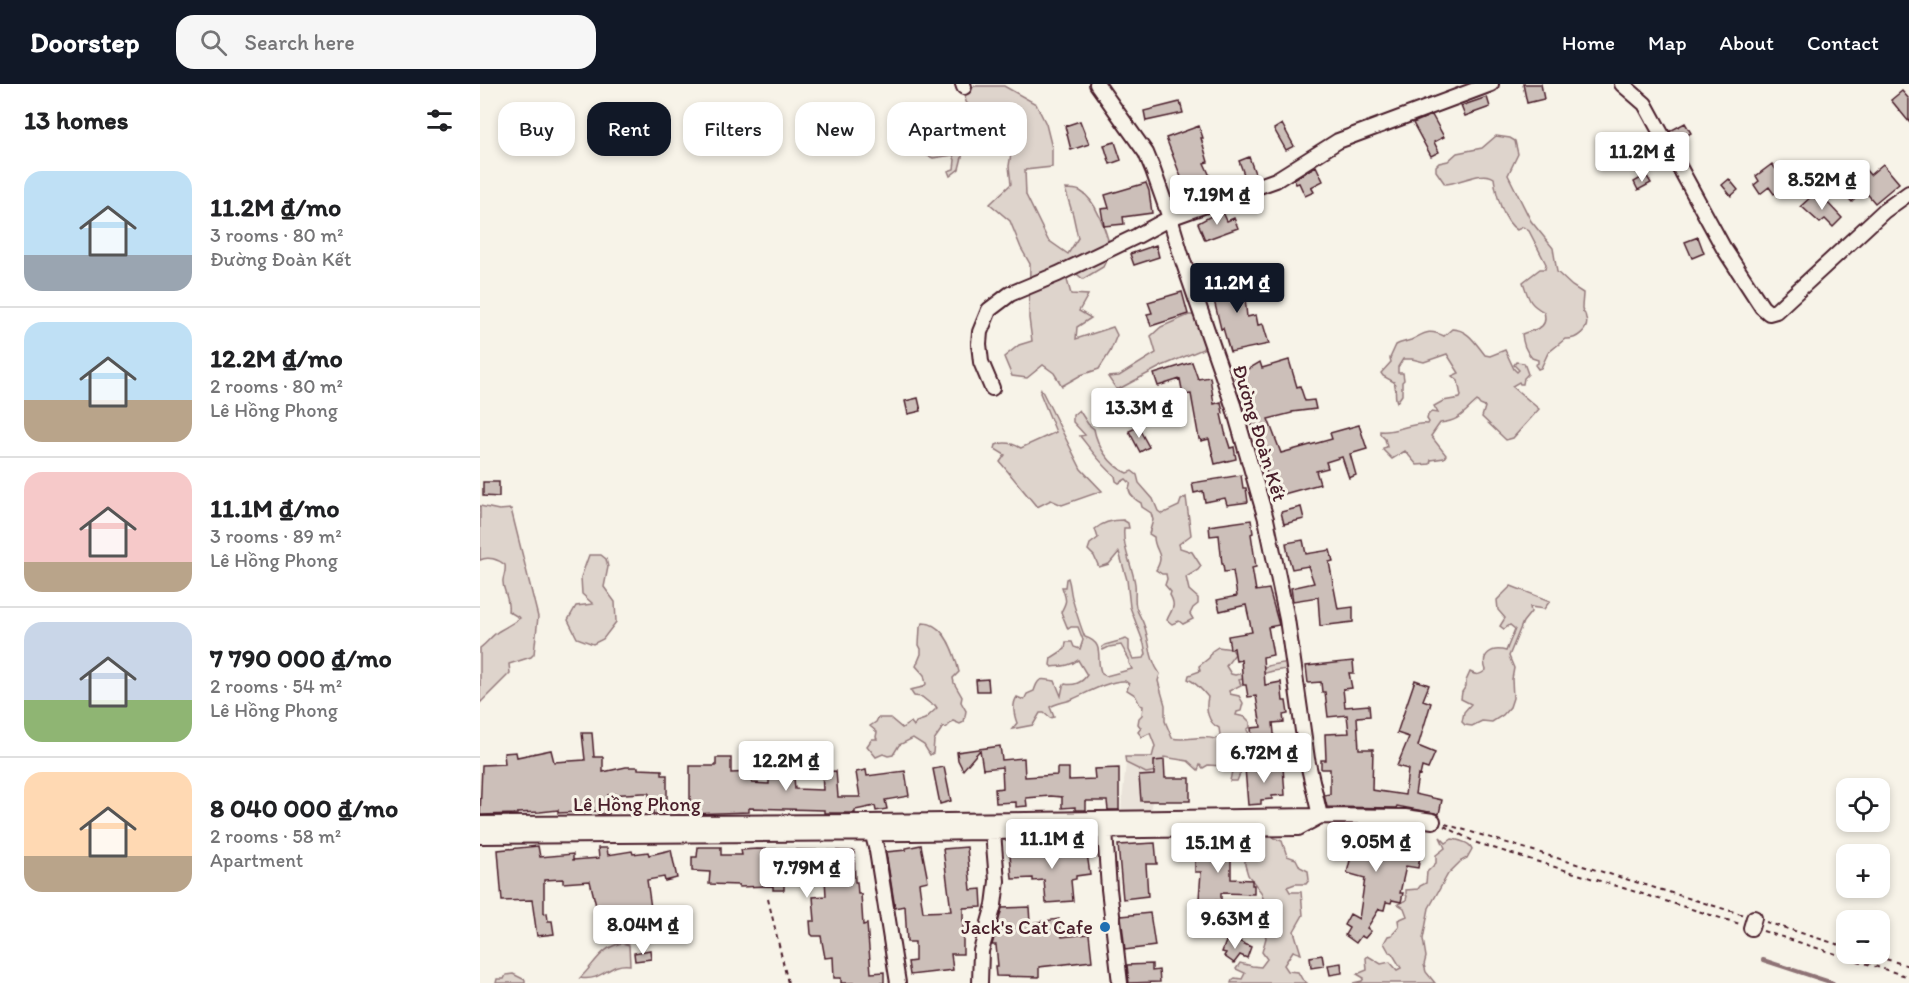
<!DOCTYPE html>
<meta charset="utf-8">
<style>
:root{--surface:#fff;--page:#f6f6f6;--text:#202124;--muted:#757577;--line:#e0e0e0;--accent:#111827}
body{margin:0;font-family:Itim,sans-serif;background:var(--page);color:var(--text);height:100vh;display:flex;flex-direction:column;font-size:22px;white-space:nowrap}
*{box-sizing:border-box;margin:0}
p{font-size:20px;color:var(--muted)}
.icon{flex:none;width:33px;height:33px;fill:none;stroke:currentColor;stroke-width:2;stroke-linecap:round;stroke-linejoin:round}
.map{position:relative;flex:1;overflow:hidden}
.details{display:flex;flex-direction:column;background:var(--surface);width:480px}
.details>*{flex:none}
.guide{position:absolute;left:18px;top:18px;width:570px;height:54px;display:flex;gap:12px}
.controls{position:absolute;left:1356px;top:694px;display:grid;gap:12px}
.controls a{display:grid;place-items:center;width:54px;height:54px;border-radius:12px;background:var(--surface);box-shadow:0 3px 9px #0003;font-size:30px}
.price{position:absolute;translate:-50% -51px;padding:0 14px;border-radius:6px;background:#fff;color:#222;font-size:20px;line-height:39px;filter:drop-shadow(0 2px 3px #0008)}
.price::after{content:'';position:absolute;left:50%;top:36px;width:18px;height:14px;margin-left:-9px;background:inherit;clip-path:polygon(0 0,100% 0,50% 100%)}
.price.current{background:var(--accent);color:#fff}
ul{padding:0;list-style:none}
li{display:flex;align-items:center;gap:18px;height:150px;padding:0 24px}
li+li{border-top:2px solid var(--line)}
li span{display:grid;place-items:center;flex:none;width:168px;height:120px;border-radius:18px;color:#555}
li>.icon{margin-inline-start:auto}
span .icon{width:72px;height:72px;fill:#fffc;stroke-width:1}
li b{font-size:26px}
h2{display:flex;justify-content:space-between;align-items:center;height:72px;padding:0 24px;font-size:26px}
.pill{padding:0 21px;border-radius:18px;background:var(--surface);box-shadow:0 3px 9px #0003;font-size:21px;line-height:54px}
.pill.current{background:var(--accent);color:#fff}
header{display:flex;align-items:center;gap:36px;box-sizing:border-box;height:84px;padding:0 30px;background:var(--accent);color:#fff}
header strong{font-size:28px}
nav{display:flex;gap:33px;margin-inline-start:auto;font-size:21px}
.search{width:420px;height:54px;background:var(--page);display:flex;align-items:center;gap:15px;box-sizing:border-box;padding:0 21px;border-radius:18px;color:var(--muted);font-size:22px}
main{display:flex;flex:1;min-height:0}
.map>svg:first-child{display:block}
</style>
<header>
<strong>Doorstep</strong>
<div class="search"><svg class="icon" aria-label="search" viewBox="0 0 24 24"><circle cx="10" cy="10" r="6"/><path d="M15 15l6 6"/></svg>Search here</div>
<nav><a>Home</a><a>Map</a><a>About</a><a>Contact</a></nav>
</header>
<main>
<section class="details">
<h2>13 homes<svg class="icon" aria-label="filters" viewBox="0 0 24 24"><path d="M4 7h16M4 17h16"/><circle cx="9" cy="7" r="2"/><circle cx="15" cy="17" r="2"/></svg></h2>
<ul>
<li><span style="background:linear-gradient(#bfe0f5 70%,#9aa5b1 0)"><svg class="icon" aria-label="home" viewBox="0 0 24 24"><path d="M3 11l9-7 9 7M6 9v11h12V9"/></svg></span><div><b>11.2M ₫/mo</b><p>3 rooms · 80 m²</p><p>Đường Đoàn Kết</p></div></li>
<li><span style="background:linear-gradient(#bfe0f5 65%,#b9a48a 0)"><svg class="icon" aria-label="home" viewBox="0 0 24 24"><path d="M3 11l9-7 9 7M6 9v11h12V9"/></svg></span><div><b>12.2M ₫/mo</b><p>2 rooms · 80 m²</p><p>Lê Hồng Phong</p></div></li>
<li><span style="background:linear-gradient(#f6c9c9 75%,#b9a48a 0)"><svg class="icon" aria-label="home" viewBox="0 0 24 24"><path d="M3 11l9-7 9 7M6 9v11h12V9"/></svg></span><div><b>11.1M ₫/mo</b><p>3 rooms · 89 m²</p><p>Lê Hồng Phong</p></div></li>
<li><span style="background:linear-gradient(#c9d6e8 65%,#8fb573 0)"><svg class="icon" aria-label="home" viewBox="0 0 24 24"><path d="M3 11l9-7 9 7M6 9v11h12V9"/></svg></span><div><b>7 790 000 ₫/mo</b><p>2 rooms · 54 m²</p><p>Lê Hồng Phong</p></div></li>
<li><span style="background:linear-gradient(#ffd9b3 70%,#b9a48a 0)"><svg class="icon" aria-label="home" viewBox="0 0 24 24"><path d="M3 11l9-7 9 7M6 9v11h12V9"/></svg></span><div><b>8 040 000 ₫/mo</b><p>2 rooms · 58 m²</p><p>Apartment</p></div></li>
</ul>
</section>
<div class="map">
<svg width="1429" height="899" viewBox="0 0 1429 899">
<rect width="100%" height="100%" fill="#f7f3e8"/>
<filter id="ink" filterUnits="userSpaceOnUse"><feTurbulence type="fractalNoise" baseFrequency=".0167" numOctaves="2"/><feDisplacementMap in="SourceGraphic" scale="12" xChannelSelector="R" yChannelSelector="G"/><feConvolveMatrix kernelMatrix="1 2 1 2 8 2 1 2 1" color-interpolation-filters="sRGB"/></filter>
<g filter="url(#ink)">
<!-- built -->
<path fill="#eae3da" d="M672,673V727L641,728L646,679Z"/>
<!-- green -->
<path fill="#ded4cc" stroke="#947a7c" stroke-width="1.5" d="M495,2H524L556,20L566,40L572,64V83L545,86L546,111L568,156L588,170L598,154L593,131L585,105C590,105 596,105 600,107C617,116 626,148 631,166L623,183L603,195L588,183L587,196L591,210L608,211L599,227L611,234L597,243L596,255L633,243L637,251L630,268L619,285L601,291L582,302L574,289L563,281L547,294L532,292L524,273L539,261L552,257L549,234L550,180L541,164L530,137L510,120L531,100L529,82L535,44L524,31L499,34L486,18L484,8Z
M441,49L445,50L447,64L451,66L502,58L500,65L483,69L479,85L470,92L468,87L474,85L475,76L473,71L453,74L443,70L439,59L440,54H437L435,57L422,56L417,60L412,58L418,55L421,50Z
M1016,52L1030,54L1035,57L1038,70L1028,91L1051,137L1073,164L1077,188L1092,202L1103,209C1103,214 1102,219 1102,224C1104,234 1104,224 1106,234C1110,246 1096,256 1085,255L1068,269L1061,284L1058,285L1055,281L1058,279V276L1052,274C1045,266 1043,260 1042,250C1054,245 1069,246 1064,228C1048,219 1049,215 1043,198L1060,185H1065L1066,180L1049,147L1043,143L1037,146C1023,137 1016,110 1014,94C1002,85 979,100 965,100L956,87V82L959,79L968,77L977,69L1002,64Z
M709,231H713L715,234L725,259L723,265L682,282L637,306L628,293L639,292L676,269L671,252L681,243Z
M972,245C988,245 996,260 1005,271L1010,272L1025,266L1034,285L1037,288L1039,286L1034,281L1036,278L1044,279L1048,290L1044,294L1043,300H1040L1039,298L1032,302L1059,325L1033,354L1026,356L1002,333L1005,323L1000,321L997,317C983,329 980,337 960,339L951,352L966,371L964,374L951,376L950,380L937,381L925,367L912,375L903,366V364L907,363L905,355L900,350V347C917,349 933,337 948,340L949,338L947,335L948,331L951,328L958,329L954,322L963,317L980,314L981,312L978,297L972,292L979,289L967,270L944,278L932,275H923L918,283V289H923L924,296L922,298V311L917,318C914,312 917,305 914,298L903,292L901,289L911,278L910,274L916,261C921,258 926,258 931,256C944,250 948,244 964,252Z
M561,305L601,385L622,407L582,421L571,416L557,423L520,378L525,371L515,365L516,361C524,357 534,360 541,364L576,348L560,309Z
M599,326L608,340L614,345C617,362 630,382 647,389L652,387L657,391L659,399L673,415L678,427L682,430L699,422L701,416L706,413L711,451L699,460L700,464L712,468L721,482L718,486L706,493L709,506L718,514V520L713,524L710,530L713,535L703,540L699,537L692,540L687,536C691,526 697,523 690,511L691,508L685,501L687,495L686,490H682L676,486C686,469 674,468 674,453L669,450L673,436L671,429L662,423L661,419C657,417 650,412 649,406C649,403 651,401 650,399L646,395L639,399L636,397L635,392C621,380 611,366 600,352L605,351L593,338V331Z
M0,422L19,426L31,425L58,533L54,570L51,573L29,580L30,589L0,619V564C7,559 12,551 19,547C26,543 33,539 40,534L28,527C30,512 22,507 23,496C24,490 26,488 25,481C18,475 8,472 0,476Z
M643,436L648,439L649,444H644C642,463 652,481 655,500C656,508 654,515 656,523C658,530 662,535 664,541C670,557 669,575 680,590L678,597L685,621V637L692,654C706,658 720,650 735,655L740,651L739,644C728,639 725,625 728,613C723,607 715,598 708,595L709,591L720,587L719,582L729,574L732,567L738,563L752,565L755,570L746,582L751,590L755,591C777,586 797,577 820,578L822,583L793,587L759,596L761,601L749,607L750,610L759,612L763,619L761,627L757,628L756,631L765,633L770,638V643L767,646L773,657L772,661L765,666L769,683L762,685L757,697H750L752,687L747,680L742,682L728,681L723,684L720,681L718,686L708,677L684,673L683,686L666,689L646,679L645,673H672L675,662L670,649L662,653L658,648L661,644L658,640L659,634L662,631L663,622L660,621L655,611L647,606L649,600L645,597C630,596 607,609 593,615C586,618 577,619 570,623L574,633L570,634L564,629H560L553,641L532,645L537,639C534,631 532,620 537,613L544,616L547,610L554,607C559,591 562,596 575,597L581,612L583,602L585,600C593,602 602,599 607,591L598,576C591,582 581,582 572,583L570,581L571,574L585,565L586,558H592L594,563L600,565L603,556L598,543H591L588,545L581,528C588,515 586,516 582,503H585L586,495L588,494C590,500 590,503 591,509C592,516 602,547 605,553C627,560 614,576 622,590L626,592L652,585L649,579V575L641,561L629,563L623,566L622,563L625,561L646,555L649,557V566L653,575L664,574L666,570L664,560L650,523L647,496L639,468L629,480L619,483L614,472L608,466L610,460L618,454L615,445C623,438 632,436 643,436Z
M109,471H121L126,475L128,483L124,503L135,518L136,538L123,555L113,560L97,554L88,536L96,522L113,520L102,510L101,493Z
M1031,502L1070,517L1064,525L1050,523L1051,528L1043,538L1029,572L1034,584L1032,595L1033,614L1030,623L1023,631L1012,638L1002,637L992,642L985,641L982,638L984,628L991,620L981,615L982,608L986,602V597L990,588C997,592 1000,591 1006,586C1000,570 1012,563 1026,567L1035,545L1030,541L1024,545L1020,542L1025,534L1018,526L1017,516Z
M443,539C465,539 475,571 479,588L473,594L474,599L482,613L481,618L486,627L484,638L480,640L473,637L466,644L463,643L454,656L453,669L450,671L444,661L433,654L419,661L413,671L408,672L403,670L396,673L387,662L392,655H397L396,653L397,648L390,642L396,638L398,634H410L422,644L431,638L434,642L436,638L445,635L457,624L455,621H452L442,613L434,612L430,606L443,603L446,600L444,591L436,582L441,570V565L439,561L440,543Z
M791,753L802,757L807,772L816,775L820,783L828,787L829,796L826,800H815L807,803L810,808H821L823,831L814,847L821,870L813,867L804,881L808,887L818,888L822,895L827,899H751L752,896L755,894L762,895L765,889L756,885L760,879L772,882L781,883L787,875L782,868L786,854L781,831L785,820L781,808L768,791L765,781V759L770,754Z
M960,753L966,759L972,755C978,756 990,758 992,765L987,774L981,777L968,790L949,824L943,855L946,873L944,881L946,888L955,899H873L882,897L884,894L877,890L887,886L886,874L888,872L901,880L910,878L917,886L921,884L912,869L909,868L904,859L908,852L912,851L919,843L918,836L927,832L924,824L918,820L926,816L927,812L926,811V806L938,805L940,802L946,799L947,788L956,779V771L965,764Z
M142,859L149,861L150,881C128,878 124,898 100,894C115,880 121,863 142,859Z
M33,890L45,896V899H16L17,895H24L26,891Z"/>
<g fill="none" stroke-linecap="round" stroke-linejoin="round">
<!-- stream -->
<path stroke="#8e7275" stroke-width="4" d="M1283,876L1353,899"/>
</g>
<!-- building -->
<path fill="#ccbfb9" stroke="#4a1f2b" stroke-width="1.5" d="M1043,0H1061L1064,15L1047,19Z
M1422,7L1429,15V38L1411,16Z
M1007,13L1010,23L985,32L981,22Z
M700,18L703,29L666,37L664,27Z
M952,31L964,53L954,58L959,68L951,72L933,39Z
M600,37L609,60L591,66L585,42Z
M1205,39L1211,49L1196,58L1190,47Z
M802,40L814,62L806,66L794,45Z
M719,42L723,54H721L728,78L724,79L730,92L721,96L724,111L709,114L686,54Z
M635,58L641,76L630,80L624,61Z
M1150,62L1155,69L1144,75L1139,67Z
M769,73L776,92L766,96L759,77Z
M1380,79L1390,91L1403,80L1419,99L1395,119L1384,106L1372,118L1355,100Z
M1292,80L1307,101L1294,110L1289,103L1280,110L1274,101L1279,97L1276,92Z
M836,82L843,97L831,103L834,108L825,112L819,99L816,100L814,95Z
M1166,91L1171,99L1158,106L1154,98Z
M1249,95L1258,106L1251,112L1242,101Z
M666,99L669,107L672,129L643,133L644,140L624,142L621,125L629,124L625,111Z
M1333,111L1342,121L1346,117L1362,134L1353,143L1345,135L1340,139L1321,122Z
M742,126L747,137L754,134L758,144L725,156L718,139Z
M1218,153L1224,169L1212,174L1205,158Z
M676,161L679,173L654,181L650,170Z
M765,190L768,203H771L773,213L765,214L767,233L776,231L778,241L783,240L789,260L750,268L743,244L741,245L732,208L729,209L727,198Z
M702,208L708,230L671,242L667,230L672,229L668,218Z
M809,276L817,303L820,302L825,317L834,316L836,325L812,328V329L788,335L801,369L852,355L850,349L879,341L887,365L870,370L876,391L869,394L862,373L846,378L848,384L836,387L840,400L793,413L781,367L766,324L763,325L759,311L765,309L755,293L780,278L782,284Z
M712,278L718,295L730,293L734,320L741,318L743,329L741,330L745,348L750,364L754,363L756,375L735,380L729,355L721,357L720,354L719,355L711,310L703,311L700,295L678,302L674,290Z
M438,314L441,327L428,330L425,317Z
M658,343L669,363L660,368L649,347Z
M761,391L763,404H766L768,418L747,421L745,414L725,418L723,407L714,409L712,399Z
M3,398H19V413L3,412Z
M821,423L824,435L804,440L801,428Z
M771,436L773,449L771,450L776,483L772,484L776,507L789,505L799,541L788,543L793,571L783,573L785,601L801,598L803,617H806L808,630L803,631L804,638L793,639L795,660L781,662L777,661L776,653H772L771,644L781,643L776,612L768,613L766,601H763L761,576L756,577L754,564L750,565L748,552L772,548L766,521L740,527L737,516L757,512L753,487L744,488L743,480H742L739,451L730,452L729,442Z
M823,456L826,470L850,466L853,477L849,478L858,525L873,523V538L840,542L838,513L813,517L811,504L834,499L828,482L812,485L808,471L806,459Z
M873,577L874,589H869L872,604L863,605L865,623L889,621L890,632L877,633L879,665H893L892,706L925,711L928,685L917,682L929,653L917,649L935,596L949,601L943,616L951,619L938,662L955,669L948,685L942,683L940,692L938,691L935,710L962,716L959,730L917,722L916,724L847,723L844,711L850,710V685H841V676H846L845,650L869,649L867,631L848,633L845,608H842L841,598L828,599L826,582Z
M508,595L509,607H497L496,596Z
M102,649H112L114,673H123V688L146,683H158V685L182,686V691H187V718H184V730H173V719H169V709H163L128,711L129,730H118L117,727L78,729V726L60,728L37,729V730L0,731L2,681L25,680L24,669L36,668L37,673L71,666L74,678L105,676Z
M520,662L522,676L544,674L545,693L577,691V684H589V696L615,695L614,685L639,684V726H628L627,717H606V726H595V723L582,724V713L571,712L546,714L547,722L536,723V718L516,719L515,705L523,704L522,683L503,685L500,666L483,686L478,676L477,668Z
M236,674H251V689L272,688V699L289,700V694H314L315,705L343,706L342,688L356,687L358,713H380L376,688L386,686L387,692L425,687L429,712L405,716L407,725L396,727L395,722L375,726V729H344V726L269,724V728L210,730V682H236Z
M684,676L685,694H710V717H661L659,692L674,691V677Z
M789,681L790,684L803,683L805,711L792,712V715L781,716V720L768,721L765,684Z
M464,683L471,717L460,720L453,685Z
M872,741L908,742L909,743L917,745L914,767L940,773L938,784L926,782L920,809H923L921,818L912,816L911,819L906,818L904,826L899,825L887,844L891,847L885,854L881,852L876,859L865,851L869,844L864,841L870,830L879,835L885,794L867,789L872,768H870Z
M675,759L677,780H666L668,812L643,815L638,761Z
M441,761L448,797L439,799L443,828L471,827L463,765L487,763L491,806L501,805L502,823L483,824V870H471L473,886L430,891L428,878L435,877V858H427L425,822L415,824L406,768L426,766V764Z
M572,761L573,767L606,763L610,790L596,792V795L591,796L593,817L566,819L564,796L553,797V794L532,795L530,770L549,768L548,765Z
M58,762L60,773L93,770V776L119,774L118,764H127L128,771L152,767L153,770L168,768L169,771L191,766L197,794L185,797L184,793L167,796L171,824L179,823L180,830L196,828L197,845L163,847L161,836L141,839L142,849L125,851L121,825L117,826L110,797L83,799V795L64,796V830L67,829L68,837H72L74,850L57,852L52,816L22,817L18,766Z
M715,762H745V774H751V795L772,796V801H774V810L741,809V817L719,815L721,788H715Z
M218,763H241V771H262L261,766L277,765L374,767L375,798H377L378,810H381L383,841L387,840L391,889L404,888V899H361V894H354L353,873L345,874L341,852H333L331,850L330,837H335L333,813L346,812L344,778L320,777V791H304V806H293V802L259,803V801L229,800L230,788L212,787V773H217Z
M549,823L550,839L579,835L582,853L609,850L612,877L559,883V893L516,892L515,882H518L516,861H512L522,824Z
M670,829L675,862L645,866L641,832Z
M748,852L771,863L767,874L760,871L754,879L744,872L746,869L742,868Z
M170,866L171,875L155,877L154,869Z
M842,871L844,882L831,884L830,873Z
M861,879L862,889L850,891L848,881Z
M672,880V887L679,886L680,898L649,899L647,881Z"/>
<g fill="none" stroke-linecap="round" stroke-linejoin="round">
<defs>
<path id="minor" d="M483,0L484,3
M617,0L666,69L673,86L690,134L703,177L753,321L786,435L807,535L827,675L840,732L925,733L953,737
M1142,0L1165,20L1243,163L1282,223L1289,229L1296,227L1404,127L1429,109
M512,304L501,278L499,260L500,248L509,226L530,210L578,190L657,152L690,134L796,96L858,57L1011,0
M0,740L389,738L840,732L818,744L431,749L0,752
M391,743L397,767L418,899
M625,747L629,805L640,899
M1271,844L1274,834
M500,899L501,867L514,821L517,797L513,748"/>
</defs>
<!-- minor casing -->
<use href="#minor" stroke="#4a1f2b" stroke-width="18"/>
<!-- path -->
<path stroke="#4a1f2b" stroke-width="2" stroke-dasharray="4.5 4.5" stroke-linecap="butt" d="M965,740L1264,831
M964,742L997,759L1260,840
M288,815L308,899
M1286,838L1366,863
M1283,847L1429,893
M1389,870L1429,882"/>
<!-- minor -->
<use href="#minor" stroke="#f7f3e8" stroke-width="14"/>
</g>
</g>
<!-- markers -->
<circle fill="#1f6fb2" stroke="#f7f3e8" stroke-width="2" cx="625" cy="843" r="6"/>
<g text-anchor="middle" stroke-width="6" stroke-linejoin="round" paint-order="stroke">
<!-- street labels -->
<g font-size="20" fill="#4a1f2b" stroke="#f7f3e8">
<text transform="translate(780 349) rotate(73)" y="7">Đường Đoàn Kết</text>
<text x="157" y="727">Lê Hồng Phong</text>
</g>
<!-- poi labels -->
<g font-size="20" fill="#4a1f2b" stroke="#f7f3e8" text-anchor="end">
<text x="613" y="850">Jack's Cat Cafe</text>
</g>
</g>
</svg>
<div class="controls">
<a><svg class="icon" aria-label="locate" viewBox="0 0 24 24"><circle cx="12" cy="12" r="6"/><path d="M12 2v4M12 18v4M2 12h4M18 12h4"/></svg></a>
<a>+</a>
<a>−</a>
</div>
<b class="price" style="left:1162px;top:99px">11.2M ₫</b>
<b class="price" style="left:1342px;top:127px">8.52M ₫</b>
<b class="price" style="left:737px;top:142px">7.19M ₫</b>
<b class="price current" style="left:757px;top:230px">11.2M ₫</b>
<b class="price" style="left:659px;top:355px">13.3M ₫</b>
<b class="price" style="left:784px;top:700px">6.72M ₫</b>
<b class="price" style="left:306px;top:708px">12.2M ₫</b>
<b class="price" style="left:572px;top:786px">11.1M ₫</b>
<b class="price" style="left:896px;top:789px">9.05M ₫</b>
<b class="price" style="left:738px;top:790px">15.1M ₫</b>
<b class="price" style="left:327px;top:815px">7.79M ₫</b>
<b class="price" style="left:755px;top:866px">9.63M ₫</b>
<b class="price" style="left:163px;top:872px">8.04M ₫</b>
<div class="guide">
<a class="pill">Buy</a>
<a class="pill current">Rent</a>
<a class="pill">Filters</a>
<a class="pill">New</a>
<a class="pill">Apartment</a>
</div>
</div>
</main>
